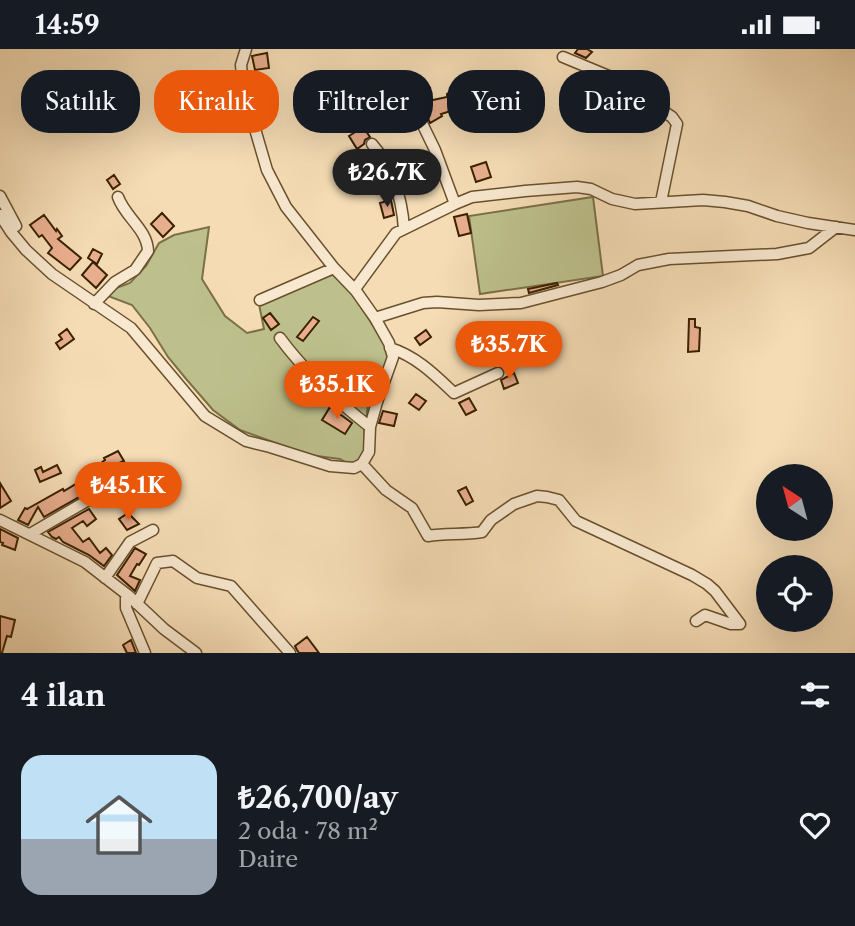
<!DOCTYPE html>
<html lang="tr">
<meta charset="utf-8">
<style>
:root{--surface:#171b24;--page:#242831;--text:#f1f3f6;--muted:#9ea1a6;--line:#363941;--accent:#ea580c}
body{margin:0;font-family:"Libre Caslon Text",serif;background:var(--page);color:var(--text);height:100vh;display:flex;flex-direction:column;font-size:26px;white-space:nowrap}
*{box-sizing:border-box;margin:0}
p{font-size:23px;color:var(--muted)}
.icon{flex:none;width:38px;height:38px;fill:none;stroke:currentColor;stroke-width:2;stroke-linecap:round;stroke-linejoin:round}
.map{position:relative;height:604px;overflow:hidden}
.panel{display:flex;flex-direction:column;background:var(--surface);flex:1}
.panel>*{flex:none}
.top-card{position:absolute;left:21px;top:21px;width:814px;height:63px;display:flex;gap:14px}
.needle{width:46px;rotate:324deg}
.fabs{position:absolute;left:756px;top:415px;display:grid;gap:14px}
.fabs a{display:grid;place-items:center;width:77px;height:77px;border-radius:50%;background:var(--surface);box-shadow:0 7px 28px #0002;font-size:35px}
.price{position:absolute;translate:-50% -60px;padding:0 16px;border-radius:24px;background:var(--accent);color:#fff;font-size:23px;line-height:46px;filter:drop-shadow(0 2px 4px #0008)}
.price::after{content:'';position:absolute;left:50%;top:42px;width:21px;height:16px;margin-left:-10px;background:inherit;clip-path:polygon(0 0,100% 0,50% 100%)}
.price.current{background:#222;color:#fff}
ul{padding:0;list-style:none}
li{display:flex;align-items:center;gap:21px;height:175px;padding:0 21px}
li+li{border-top:2px solid var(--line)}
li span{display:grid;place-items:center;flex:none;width:196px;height:140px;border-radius:21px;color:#555}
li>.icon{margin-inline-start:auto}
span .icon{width:84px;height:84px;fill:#fffc;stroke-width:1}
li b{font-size:30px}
h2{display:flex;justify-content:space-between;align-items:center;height:84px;padding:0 21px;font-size:30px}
.chip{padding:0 24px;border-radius:28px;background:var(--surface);box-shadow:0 7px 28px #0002;font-size:24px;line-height:63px}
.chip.current{background:var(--accent);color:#fff}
.status{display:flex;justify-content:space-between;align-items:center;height:49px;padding:0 35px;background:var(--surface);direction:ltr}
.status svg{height:19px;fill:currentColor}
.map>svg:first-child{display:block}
</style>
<div class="status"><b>14:59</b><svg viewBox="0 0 49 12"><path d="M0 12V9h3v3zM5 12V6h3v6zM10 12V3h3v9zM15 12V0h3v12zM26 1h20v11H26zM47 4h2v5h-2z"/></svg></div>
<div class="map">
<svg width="855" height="604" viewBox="0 0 855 604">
<rect width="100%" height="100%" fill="#f5dcb5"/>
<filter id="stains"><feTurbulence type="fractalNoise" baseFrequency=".00286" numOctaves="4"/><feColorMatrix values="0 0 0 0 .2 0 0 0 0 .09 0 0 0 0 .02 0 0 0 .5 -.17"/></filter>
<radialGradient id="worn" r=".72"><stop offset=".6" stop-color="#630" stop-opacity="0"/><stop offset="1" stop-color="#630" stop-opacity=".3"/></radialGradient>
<!-- green -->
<path fill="#bdc08c" stroke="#7b7046" stroke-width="2" d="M593,148L603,227L480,245L469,167Z
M209,178L202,230L225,267L247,284L264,280L259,255L332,225L349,240L384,293L388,310L368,356L364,384L365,402L361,410L356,414L349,415L340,410L309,406L240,381L213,361L187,331L168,308L150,279L132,256L108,247L111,241L130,234L146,217L159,194L174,186Z"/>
<!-- building -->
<path fill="#e9af8f" stroke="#392100" stroke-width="2" d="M578,0H587L592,3L586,9L575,4Z
M267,4L269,19L255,21L252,7Z
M397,23L403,45L408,42L417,58L405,66L393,43L388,44L384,31L390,30L389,26Z
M455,43L460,59L441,65L442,67L430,74L425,62L420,59L433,51L447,48V45Z
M363,78L370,88L365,91L364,95L357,100L349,87Z
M369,104L379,119L364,126L357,110Z
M486,113L491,128L476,133L471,118Z
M114,126L120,135L113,140L107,131Z
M391,151L394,166L384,169L380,154Z
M162,164L174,177L163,188L151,175Z
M467,165L471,184L459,187L454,168Z
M44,166L56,182L57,180L62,187L58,190L81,209L70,221L48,204L52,199L42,186L39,188L30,176Z
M93,200L102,205L97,215L88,209Z
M93,213L107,226L96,239L82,226Z
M557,234L558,236L529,244L528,240Z
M270,264L279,275L271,281L263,269Z
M313,268L319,272L303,292L297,288Z
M689,270H695V278L700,279L699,302L688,303Z
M67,280L74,290L60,300L56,294L62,290L59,286Z
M426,281L431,288L420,296L415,289Z
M514,324L518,334L504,340L501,331Z
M416,345L426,352L419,361L409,354Z
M469,349L476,361L466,366L459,354Z
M330,358L352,374L345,385L322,371Z
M383,362L397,365L394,377L379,374Z
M118,402L124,412L119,414L123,422L99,436L98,434L85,442L86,444L44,468L38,458L28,476L18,471L25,459L27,460L63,440L64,442L87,428L85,424L102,415L101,414L105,411L104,409Z
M57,416L61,424L40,433L35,421L41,418L43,423Z
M0,434L11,452L0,459Z
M466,438L473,452L466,456L458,442Z
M89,460L96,470L87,477L83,472L72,479L83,493L89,489L100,504L106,499L112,506L104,517L89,506L63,493L59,488L56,490L52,488L48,483Z
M128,464L139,475L127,481L119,470Z
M0,480L18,489L15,501L2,496L3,494L0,493Z
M135,499L146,505L139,516L137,515L130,527L140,531L135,542L117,526Z
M0,567L15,571L11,588L7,587L2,604H0Z
M307,588L319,604H299L297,601L295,597Z
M131,591L136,604H127L123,596Z"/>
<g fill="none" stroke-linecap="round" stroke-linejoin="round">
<defs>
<path id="minor" d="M246,0L241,16L243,39L267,121L286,158L334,219L356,242L375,269L389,294L393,308L377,353L370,378L369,403L362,415
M563,8L616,30L672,68L677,75L661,153
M418,66L435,101L455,155
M372,95C392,118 402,149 404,180
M0,147L16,177
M0,166L11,183L26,201L52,225L131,279L205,367L246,392L270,398L330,417L354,419L362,415
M355,240L396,184L455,155L472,148L525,142L577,138L591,140L612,150L635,155L703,151L725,153L748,157L777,167L808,174L855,181
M260,251L334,219
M94,255L115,233L135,221L148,202C147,180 125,168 118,148
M375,269L423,254L437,253L479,256L521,254L602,233L621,226L638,216L669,210L777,205L809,199L836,178
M280,289C305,323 337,352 370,378
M390,299C416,307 435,326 454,344L498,324
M362,415L386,441L412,459L428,487C446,484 464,486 482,483L491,471L514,455L537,447L547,448L559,451L576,472L692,526L707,535L715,542L740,575H731L705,566L696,572
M0,471L85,513L129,547L164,580L196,604
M30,485L133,425
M105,529L130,493L153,481
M126,545V559L145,604
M137,555L157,514L173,512L197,529L231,537L290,604"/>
</defs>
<!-- minor casing -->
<use href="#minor" stroke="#68502d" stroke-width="13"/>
<!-- minor -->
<use href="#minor" stroke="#f8e8cf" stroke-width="10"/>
</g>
<rect width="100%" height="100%" filter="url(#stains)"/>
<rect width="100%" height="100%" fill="url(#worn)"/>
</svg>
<div class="fabs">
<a><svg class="needle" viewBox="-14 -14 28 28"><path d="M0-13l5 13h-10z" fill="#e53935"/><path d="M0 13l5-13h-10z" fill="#9ea1a6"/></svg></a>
<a><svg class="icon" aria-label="locate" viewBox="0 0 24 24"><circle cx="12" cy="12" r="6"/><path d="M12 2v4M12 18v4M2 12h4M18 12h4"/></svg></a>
</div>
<b class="price current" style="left:387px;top:160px">₺26.7K</b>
<b class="price" style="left:509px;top:332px">₺35.7K</b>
<b class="price" style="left:337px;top:372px">₺35.1K</b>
<b class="price" style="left:128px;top:473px">₺45.1K</b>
<div class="top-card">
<a class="chip">Satılık</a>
<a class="chip current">Kiralık</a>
<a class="chip">Filtreler</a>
<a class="chip">Yeni</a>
<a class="chip">Daire</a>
</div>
</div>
<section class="panel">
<h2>4 ilan<svg class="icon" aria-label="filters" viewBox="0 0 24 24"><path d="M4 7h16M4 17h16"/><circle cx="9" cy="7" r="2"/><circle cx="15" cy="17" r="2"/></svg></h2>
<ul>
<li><span style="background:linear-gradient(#bfe0f5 60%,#9aa5b1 0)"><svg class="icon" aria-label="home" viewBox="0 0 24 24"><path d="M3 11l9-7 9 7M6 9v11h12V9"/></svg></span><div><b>₺26,700/ay</b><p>2 oda · 78 m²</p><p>Daire</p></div><svg class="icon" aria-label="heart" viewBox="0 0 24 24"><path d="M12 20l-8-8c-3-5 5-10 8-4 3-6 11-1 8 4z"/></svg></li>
</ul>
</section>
